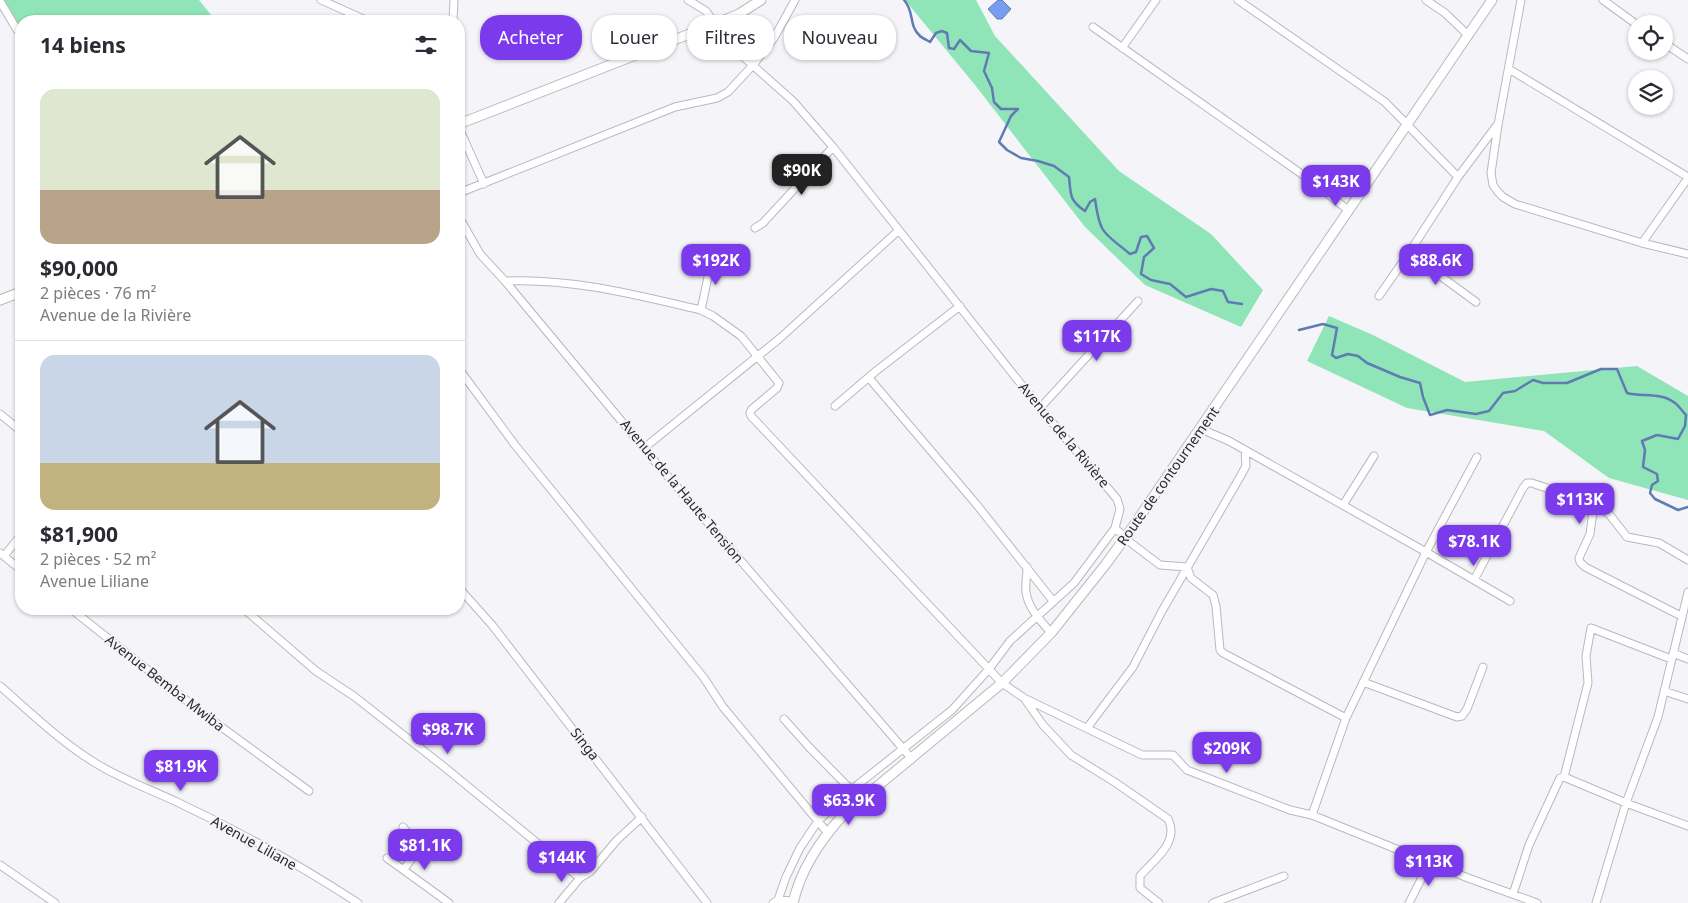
<!DOCTYPE html>
<html lang="fr">
<meta charset="utf-8">
<style>
:root{--surface:#fff;--page:#f2f2f3;--text:#2b2b33;--muted:#7c7c81;--line:#e1e1e2;--accent:#7c3aed}
body{margin:0;font-family:"Noto Sans",sans-serif;background:var(--page);color:var(--text);height:100vh;display:flex;flex-direction:column;font-size:19px;white-space:nowrap}
*{box-sizing:border-box;margin:0}
p{font-size:16px;color:var(--muted)}
.icon{flex:none;width:28px;height:28px;fill:none;stroke:currentColor;stroke-width:2;stroke-linecap:round;stroke-linejoin:round}
.map{position:relative;flex:1;overflow:hidden}
.side{position:absolute;left:15px;top:15px;width:450px;height:600px;display:flex;flex-direction:column;background:var(--surface);border-radius:20px;box-shadow:0 1px 4px #0004}
.side>*{flex:none}
.guide{position:absolute;left:480px;top:15px;width:475px;height:45px;display:flex;gap:10px}
.fabs{position:absolute;left:1628px;top:15px;display:grid;gap:10px}
.fabs a{display:grid;place-items:center;width:45px;height:45px;border-radius:50%;background:var(--surface);box-shadow:0 1px 4px #0004;font-size:25px}
.price{position:absolute;translate:-50% -42px;padding:0 11px;border-radius:10px;background:var(--accent);color:#fff;font-size:16px;line-height:32px;filter:drop-shadow(0 1px 2px #0008)}
.price::after{content:'';position:absolute;left:50%;top:30px;width:15px;height:11px;margin-left:-8px;background:inherit;clip-path:polygon(0 0,100% 0,50% 100%)}
.price.on{background:#222;color:#fff}
ul{padding:0;list-style:none}
li{display:grid;align-content:center;gap:10px;height:265px;padding:0 25px}
li+li{border-top:1px solid var(--line)}
li span{display:grid;place-items:center;height:155px;border-radius:15px;color:#555}
li>.icon{margin-inline-start:auto}
span .icon{width:90px;height:90px;fill:#fffc;stroke-width:1}
li b{font-size:21px}
h2{display:flex;justify-content:space-between;align-items:center;height:60px;padding:0 25px;font-size:21px}
.pill{padding:0 18px;border-radius:20px;background:var(--surface);box-shadow:0 1px 4px #0004;font-size:18px;line-height:45px}
.pill.on{background:var(--accent);color:#fff}
.map>svg:first-child{display:block}
</style>
<div class="map">
<svg width="1688" height="903" viewBox="0 0 1688 903">
<rect width="100%" height="100%" fill="#f5f5f9"/>
<!-- green -->
<path fill="#8fe5b7" d="M1,0H199L216,21H21V28Z
M905,0H976L995,36L1119,171L1211,234L1263,290L1241,327L1145,285L1085,227L975,85Z
M1329,316L1373,335L1465,382L1637,366L1688,396V500L1609,478L1544,431L1407,408L1307,361Z"/>
<!-- water -->
<path fill="#769dee" stroke="#607bb4" d="M998,0H1002L1011,9L1002,19H997L988,9Z"/>
<g fill="none" stroke-linecap="round" stroke-linejoin="round">
<!-- stream -->
<path stroke="#607bb4" stroke-width="2.5" d="M904,0C915,12 908,25 920,36C922,38 927,40 930,42L936,33L942,31L947,33L949,48L954,49L960,40L971,51L989,53L984,71L992,88L994,102L1001,109H1018L1011,116L999,142L1007,150L1021,158L1038,161L1054,166L1069,177C1071,195 1069,200 1085,211L1090,202L1095,199C1100,236 1104,232 1130,254L1136,252L1141,237L1147,236L1154,248L1144,257L1141,274L1151,280L1170,284L1186,297L1211,289L1223,291L1228,302L1242,304
M1299,330L1323,324L1337,328L1332,355L1336,358L1348,354L1358,356L1367,363L1400,377L1420,383L1423,397L1430,415L1447,410L1476,414L1489,411L1503,393L1515,391L1533,380L1543,383H1567L1601,369H1617L1627,393C1642,397 1661,392 1675,403C1679,406 1682,411 1686,415L1685,426L1678,439L1657,435L1642,441L1645,450L1643,467L1657,474L1658,481L1652,485L1650,493L1655,499L1678,510L1688,507"/>
<defs>
<path id="minor" d="M321,0L368,21
M688,0L706,11L730,45L793,101L833,147L1040,408L1117,499L1120,509L1115,528L1131,543L1160,565L1187,567L1191,578L1213,595L1216,606L1220,650L1223,653L1346,718L1312,815
M1238,0L1385,102L1458,177
M1426,0L1445,13L1468,35
M1521,0L1498,125L1491,173L1493,185L1498,192L1503,197L1515,204L1642,243L1688,254
M1603,0L1636,24
M0,1L17,30
M453,21L454,0
M1093,27L1313,182L1348,210
M1664,43L1688,59
M1122,48L1156,0
M1509,69L1688,177
M459,128L484,184
M459,193L675,107L717,98L728,92L753,65L774,38L795,0
M459,217L480,254L505,281L658,465L912,759
M755,228L763,223L833,147
M1642,243L1688,178
M1409,253L1476,302
M505,281C572,278 636,295 701,310L713,316L741,336L779,383L777,388L751,410L750,413L751,416L1002,683L1024,698L1043,725L1071,755L1116,783L1168,819C1180,842 1154,860 1140,876V888L1159,903
M1379,296L1409,253L1458,177L1497,125
M701,310L712,258
M459,369L515,445L704,678L723,707L827,832
M869,378L977,505L1053,601
M835,406L876,371L960,306
M1040,408L1138,301
M0,414L21,431
M1201,429L1229,441L1426,552L1346,718
M644,448L779,339L898,231
M1477,457L1426,552L1510,601
M1343,505L1374,456
M1596,506L1609,514L1627,537L1659,543L1688,560
M0,553L21,570
M4,556L21,535
M1027,567C1027,575 1025,584 1026,592C1028,608 1041,621 1051,633
M1474,580L1523,488L1527,483H1532C1550,490 1583,496 1593,512L1590,534L1579,558L1580,562L1585,567L1681,616
M459,588L492,625L707,903
M71,609L205,715L309,791
M244,609L316,671L355,697L443,766L580,878L590,872L617,840L642,817
M1673,653L1688,659
M1363,682L1457,717L1462,716L1467,709L1483,667
M0,686C31,713 62,743 97,764C123,780 152,790 179,803C241,832 301,866 358,903
M1664,691L1688,699
M1026,699L1142,755H1173L1187,770L1290,810L1312,815L1468,878L1537,903
M784,719L809,747L861,800
M1087,728L1133,667L1162,611L1240,477L1246,466L1245,450
M1564,777L1588,683L1586,656L1591,628L1671,659
M403,827C421,849 421,846 404,869
M387,858L449,903
M0,865L55,903
M1513,894L1529,845L1560,778L1564,777L1626,803L1688,826
M778,900L786,877L800,848L818,821L851,790L952,710L989,669L1010,641L1074,583L1115,528
M559,903L580,878
M773,903L778,900L793,901
M1213,903L1284,876
M1409,903L1430,862
M1596,903L1626,803L1658,717L1688,592"/>
<path id="tertiary" d="M459,124L715,24L739,14L761,0
M0,300L21,292
M793,903C801,868 821,839 845,813L1002,683L1051,633L1106,564L1132,528L1492,0"/>
</defs>
<!-- minor casing -->
<use href="#minor" stroke="#b8b9bd" stroke-width="9"/>
<!-- tertiary casing -->
<use href="#tertiary" stroke="#b8b9bd" stroke-width="11"/>
<!-- minor -->
<use href="#minor" stroke="#fff" stroke-width="7"/>
<!-- tertiary -->
<use href="#tertiary" stroke="#fff" stroke-width="9"/>
</g>
<g text-anchor="middle" stroke-width="4" stroke-linejoin="round" paint-order="stroke">
<!-- street labels -->
<g font-size="14" fill="#2b2b2c" stroke="#f5f5f9">
<text transform="translate(1064 435) rotate(50)" y="5">Avenue de la Rivière</text>
<text transform="translate(1168 476) rotate(-55)" y="5">Route de contournement</text>
<text transform="translate(682 491) rotate(50)" y="5">Avenue de la Haute Tension</text>
<text transform="translate(165 683) rotate(38)" y="5">Avenue Bemba Mwiba</text>
<text transform="translate(585 744) rotate(52)" y="5">Singa</text>
<text transform="translate(254 843) rotate(29)" y="5">Avenue Liliane</text>
</g>
</g>
</svg>
<div class="fabs">
<a><svg class="icon" aria-label="locate" viewBox="0 0 24 24"><circle cx="12" cy="12" r="6"/><path d="M12 2v4M12 18v4M2 12h4M18 12h4"/></svg></a>
<a><svg class="icon" aria-label="layers" viewBox="0 0 24 24"><path d="M12 4l9 5-9 5-9-5zM3 14l9 5 9-5"/></svg></a>
</div>
<b class="price on" style="left:802px;top:196px">$90K</b>
<b class="price" style="left:1336px;top:207px">$143K</b>
<b class="price" style="left:716px;top:286px">$192K</b>
<b class="price" style="left:1436px;top:286px">$88.6K</b>
<b class="price" style="left:1097px;top:362px">$117K</b>
<b class="price" style="left:1580px;top:525px">$113K</b>
<b class="price" style="left:1474px;top:567px">$78.1K</b>
<b class="price" style="left:448px;top:755px">$98.7K</b>
<b class="price" style="left:1227px;top:774px">$209K</b>
<b class="price" style="left:181px;top:792px">$81.9K</b>
<b class="price" style="left:849px;top:826px">$63.9K</b>
<b class="price" style="left:425px;top:871px">$81.1K</b>
<b class="price" style="left:562px;top:883px">$144K</b>
<b class="price" style="left:1429px;top:887px">$113K</b>
<div class="guide">
<a class="pill on">Acheter</a>
<a class="pill">Louer</a>
<a class="pill">Filtres</a>
<a class="pill">Nouveau</a>
</div>
<section class="side">
<h2>14 biens<svg class="icon" aria-label="filters" viewBox="0 0 24 24"><path d="M4 7h16M4 17h16"/><circle cx="9" cy="7" r="2"/><circle cx="15" cy="17" r="2"/></svg></h2>
<ul>
<li><span style="background:linear-gradient(#dfe7d0 65%,#b9a48a 0)"><svg class="icon" aria-label="home" viewBox="0 0 24 24"><path d="M3 11l9-7 9 7M6 9v11h12V9"/></svg></span><div><b>$90,000</b><p>2 pièces · 76 m²</p><p>Avenue de la Rivière</p></div></li>
<li><span style="background:linear-gradient(#c9d6e8 70%,#c2b280 0)"><svg class="icon" aria-label="home" viewBox="0 0 24 24"><path d="M3 11l9-7 9 7M6 9v11h12V9"/></svg></span><div><b>$81,900</b><p>2 pièces · 52 m²</p><p>Avenue Liliane</p></div></li>
</ul>
</section>
</div>
